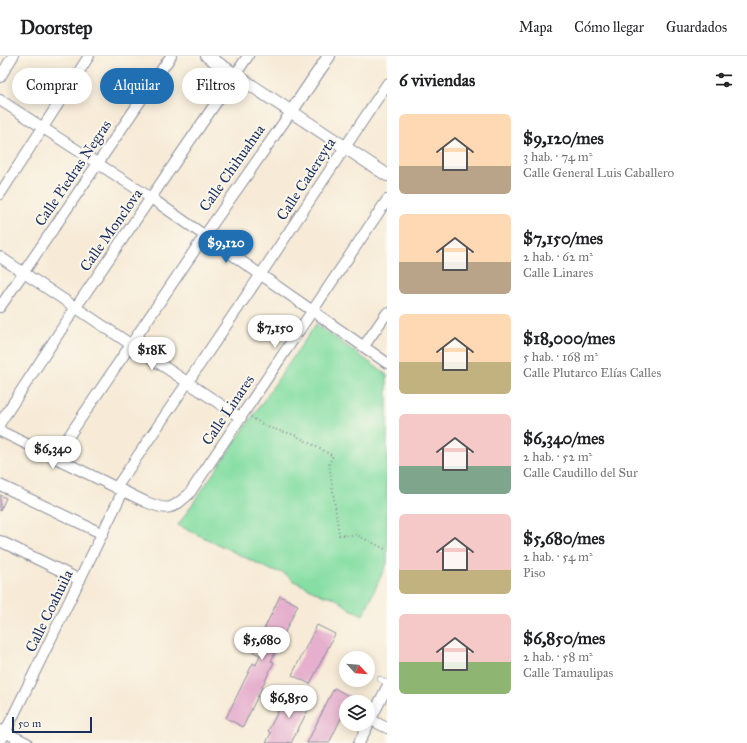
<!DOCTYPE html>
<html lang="es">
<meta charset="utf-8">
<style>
:root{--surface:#fff;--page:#f6f6f6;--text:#202124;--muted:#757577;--line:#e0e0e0;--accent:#1f6fb2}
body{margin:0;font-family:"IM FELL Great Primer",serif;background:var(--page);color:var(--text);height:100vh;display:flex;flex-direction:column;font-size:15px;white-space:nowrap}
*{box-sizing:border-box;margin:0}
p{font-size:13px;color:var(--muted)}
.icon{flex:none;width:22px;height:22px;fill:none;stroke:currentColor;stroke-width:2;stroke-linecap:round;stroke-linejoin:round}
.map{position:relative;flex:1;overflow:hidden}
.panel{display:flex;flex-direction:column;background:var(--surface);width:360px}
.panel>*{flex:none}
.hud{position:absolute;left:12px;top:12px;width:315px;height:36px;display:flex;gap:8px}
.needle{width:26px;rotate:116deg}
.buttons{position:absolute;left:339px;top:595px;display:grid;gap:8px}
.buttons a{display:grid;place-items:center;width:36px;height:36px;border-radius:50%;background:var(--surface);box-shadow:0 2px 10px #0003;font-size:20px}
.scale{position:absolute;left:12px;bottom:10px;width:80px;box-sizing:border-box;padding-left:4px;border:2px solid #1b2f5e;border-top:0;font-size:11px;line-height:14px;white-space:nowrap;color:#1b2f5e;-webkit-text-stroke:3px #fbf7ec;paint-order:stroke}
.price{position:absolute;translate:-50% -34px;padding:0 9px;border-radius:14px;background:#fff;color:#222;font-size:13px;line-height:26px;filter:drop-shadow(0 1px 2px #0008)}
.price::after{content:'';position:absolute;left:50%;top:24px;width:12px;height:9px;margin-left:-6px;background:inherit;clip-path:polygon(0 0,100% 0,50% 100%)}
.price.on{background:var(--accent);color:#fff}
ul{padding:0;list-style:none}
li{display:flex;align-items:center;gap:12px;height:100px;padding:0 12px}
li span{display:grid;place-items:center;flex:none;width:112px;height:80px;border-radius:6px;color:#555}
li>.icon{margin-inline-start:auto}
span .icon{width:48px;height:48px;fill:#fffc;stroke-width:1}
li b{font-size:17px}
h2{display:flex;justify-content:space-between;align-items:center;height:48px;padding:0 12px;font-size:17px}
.pill{padding:0 14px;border-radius:18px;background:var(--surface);box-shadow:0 2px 10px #0003;font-size:14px;line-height:36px}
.pill.on{background:var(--accent);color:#fff}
header{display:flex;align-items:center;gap:24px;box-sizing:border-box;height:56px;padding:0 20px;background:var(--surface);border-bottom:1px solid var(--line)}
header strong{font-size:19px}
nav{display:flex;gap:22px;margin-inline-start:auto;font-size:14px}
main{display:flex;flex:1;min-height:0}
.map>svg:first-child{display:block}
</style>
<header>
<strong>Doorstep</strong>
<nav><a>Mapa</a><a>Cómo llegar</a><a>Guardados</a></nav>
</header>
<main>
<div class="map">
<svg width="387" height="687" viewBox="0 0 387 687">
<rect width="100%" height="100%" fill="#fbf7ec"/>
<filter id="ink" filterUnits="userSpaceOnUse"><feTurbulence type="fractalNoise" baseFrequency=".025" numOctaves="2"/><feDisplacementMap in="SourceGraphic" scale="8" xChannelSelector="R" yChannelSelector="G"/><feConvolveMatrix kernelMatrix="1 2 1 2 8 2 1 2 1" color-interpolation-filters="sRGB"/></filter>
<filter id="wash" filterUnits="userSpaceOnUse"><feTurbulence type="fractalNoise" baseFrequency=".012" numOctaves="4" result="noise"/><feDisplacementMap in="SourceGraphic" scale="16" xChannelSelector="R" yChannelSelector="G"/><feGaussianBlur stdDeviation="0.9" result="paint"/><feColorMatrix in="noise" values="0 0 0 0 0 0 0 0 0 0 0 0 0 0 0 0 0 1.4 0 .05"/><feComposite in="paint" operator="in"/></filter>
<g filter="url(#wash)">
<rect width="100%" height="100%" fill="#f7ebd7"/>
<!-- green -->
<path fill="#85dea3" stroke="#508680" d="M316,268L387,319V507L363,559C359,557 354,555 350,553C343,548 333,538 324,540L292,524C288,518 280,515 273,515L178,469Z"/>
<g id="blocks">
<!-- building -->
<path fill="#e5afcd" d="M0,439L6,442L0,455Z
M280,540L298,549L271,605L274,606L243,671L226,662L253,607L256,609L260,599L253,596Z
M317,569L335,578L310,628L292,619Z
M334,632L351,641L349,646H346V652L329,687H307Z
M289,634L312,646L291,687L288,686V687H266L271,677L268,675Z"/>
</g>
</g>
<g filter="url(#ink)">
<use href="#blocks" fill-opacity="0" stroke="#898d9a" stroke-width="1"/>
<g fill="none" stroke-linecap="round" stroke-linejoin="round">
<defs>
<path id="service" d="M380,623L387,627"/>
<path id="minor" d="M0,21L13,0
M0,44L151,142L387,307
M0,138L89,0
M0,201L241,362
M0,251L171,0
M364,290L387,257
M0,367L76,251L248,0
M0,375L146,446C169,455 171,454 189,438L387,144
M54,402L205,179L291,56
M0,429L103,478
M116,432L261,218L387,28
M0,485L80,524
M371,664L387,672
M0,674L27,687
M0,687L123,435
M359,687L387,631"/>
<path id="tertiary" d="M207,0L387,119
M291,56L329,0"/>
</defs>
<!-- service casing -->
<use href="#service" stroke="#898d9a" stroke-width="6"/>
<!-- minor casing -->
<use href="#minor" stroke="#898d9a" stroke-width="12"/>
<!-- tertiary casing -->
<use href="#tertiary" stroke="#898d9a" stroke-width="14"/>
<!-- path -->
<path stroke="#898d9a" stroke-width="2" stroke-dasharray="1 3" stroke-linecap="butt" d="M251,361L267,371L295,379L333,400L329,407L339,479H357L387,494"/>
<!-- service -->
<use href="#service" stroke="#fff" stroke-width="5"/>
<!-- minor -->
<use href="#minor" stroke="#fff" stroke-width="10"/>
<!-- tertiary -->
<use href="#tertiary" stroke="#fff" stroke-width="12"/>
</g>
</g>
<g text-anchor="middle" stroke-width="4" stroke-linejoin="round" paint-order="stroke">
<!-- street labels -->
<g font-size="15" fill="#1b2f5e" stroke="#fbf7ec">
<text transform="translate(232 112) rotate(-55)" y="5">Calle Chihuahua</text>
<text transform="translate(73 117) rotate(-56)" y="5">Calle Piedras Negras</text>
<text transform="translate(306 123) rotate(-57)" y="5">Calle Cadereyta</text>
<text transform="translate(111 174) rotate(-55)" y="5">Calle Monclova</text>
<text transform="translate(228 354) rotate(-56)" y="5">Calle Linares</text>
<text transform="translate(49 555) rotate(-64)" y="5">Calle Coahuila</text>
</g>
</g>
</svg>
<div class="buttons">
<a><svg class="needle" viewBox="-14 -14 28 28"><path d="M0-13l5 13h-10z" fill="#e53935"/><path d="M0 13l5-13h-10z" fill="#757577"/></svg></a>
<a><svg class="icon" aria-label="layers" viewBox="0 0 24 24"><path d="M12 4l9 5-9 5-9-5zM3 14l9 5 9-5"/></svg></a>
</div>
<div class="scale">50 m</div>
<b class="price on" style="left:226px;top:208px">$9,120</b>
<b class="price" style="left:275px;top:293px">$7,150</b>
<b class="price" style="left:152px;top:315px">$18K</b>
<b class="price" style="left:53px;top:414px">$6,340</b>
<b class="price" style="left:262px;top:605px">$5,680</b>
<b class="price" style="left:289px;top:663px">$6,850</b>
<div class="hud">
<a class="pill">Comprar</a>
<a class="pill on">Alquilar</a>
<a class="pill">Filtros</a>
</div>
</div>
<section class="panel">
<h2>6 viviendas<svg class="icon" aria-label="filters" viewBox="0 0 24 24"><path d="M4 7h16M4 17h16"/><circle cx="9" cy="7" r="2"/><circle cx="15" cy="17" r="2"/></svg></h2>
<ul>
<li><span style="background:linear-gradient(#ffd9b3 65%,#b9a48a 0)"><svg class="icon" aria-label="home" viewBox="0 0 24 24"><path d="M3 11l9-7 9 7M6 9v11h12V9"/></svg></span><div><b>$9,120/mes</b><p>3 hab. · 74 m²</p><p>Calle General Luis Caballero</p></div></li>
<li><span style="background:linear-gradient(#ffd9b3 60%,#b9a48a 0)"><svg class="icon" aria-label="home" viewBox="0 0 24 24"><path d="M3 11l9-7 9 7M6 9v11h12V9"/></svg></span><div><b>$7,150/mes</b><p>2 hab. · 62 m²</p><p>Calle Linares</p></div></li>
<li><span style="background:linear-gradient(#ffd9b3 60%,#c2b280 0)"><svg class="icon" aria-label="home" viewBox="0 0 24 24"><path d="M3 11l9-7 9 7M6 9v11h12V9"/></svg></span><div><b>$18,000/mes</b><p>5 hab. · 168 m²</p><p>Calle Plutarco Elías Calles</p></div></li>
<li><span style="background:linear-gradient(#f6c9c9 65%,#7fa58c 0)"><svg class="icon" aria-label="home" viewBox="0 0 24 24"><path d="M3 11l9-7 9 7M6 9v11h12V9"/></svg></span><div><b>$6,340/mes</b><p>2 hab. · 52 m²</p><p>Calle Caudillo del Sur</p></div></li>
<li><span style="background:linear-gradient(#f6c9c9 70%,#c2b280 0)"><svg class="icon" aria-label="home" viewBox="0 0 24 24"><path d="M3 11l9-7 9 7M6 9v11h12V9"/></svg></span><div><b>$5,680/mes</b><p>2 hab. · 54 m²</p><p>Piso</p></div></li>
<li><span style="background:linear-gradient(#f6c9c9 60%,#8fb573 0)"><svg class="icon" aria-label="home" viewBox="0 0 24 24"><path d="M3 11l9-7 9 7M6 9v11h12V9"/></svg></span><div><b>$6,850/mes</b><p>2 hab. · 58 m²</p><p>Calle Tamaulipas</p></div></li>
</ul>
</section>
</main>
